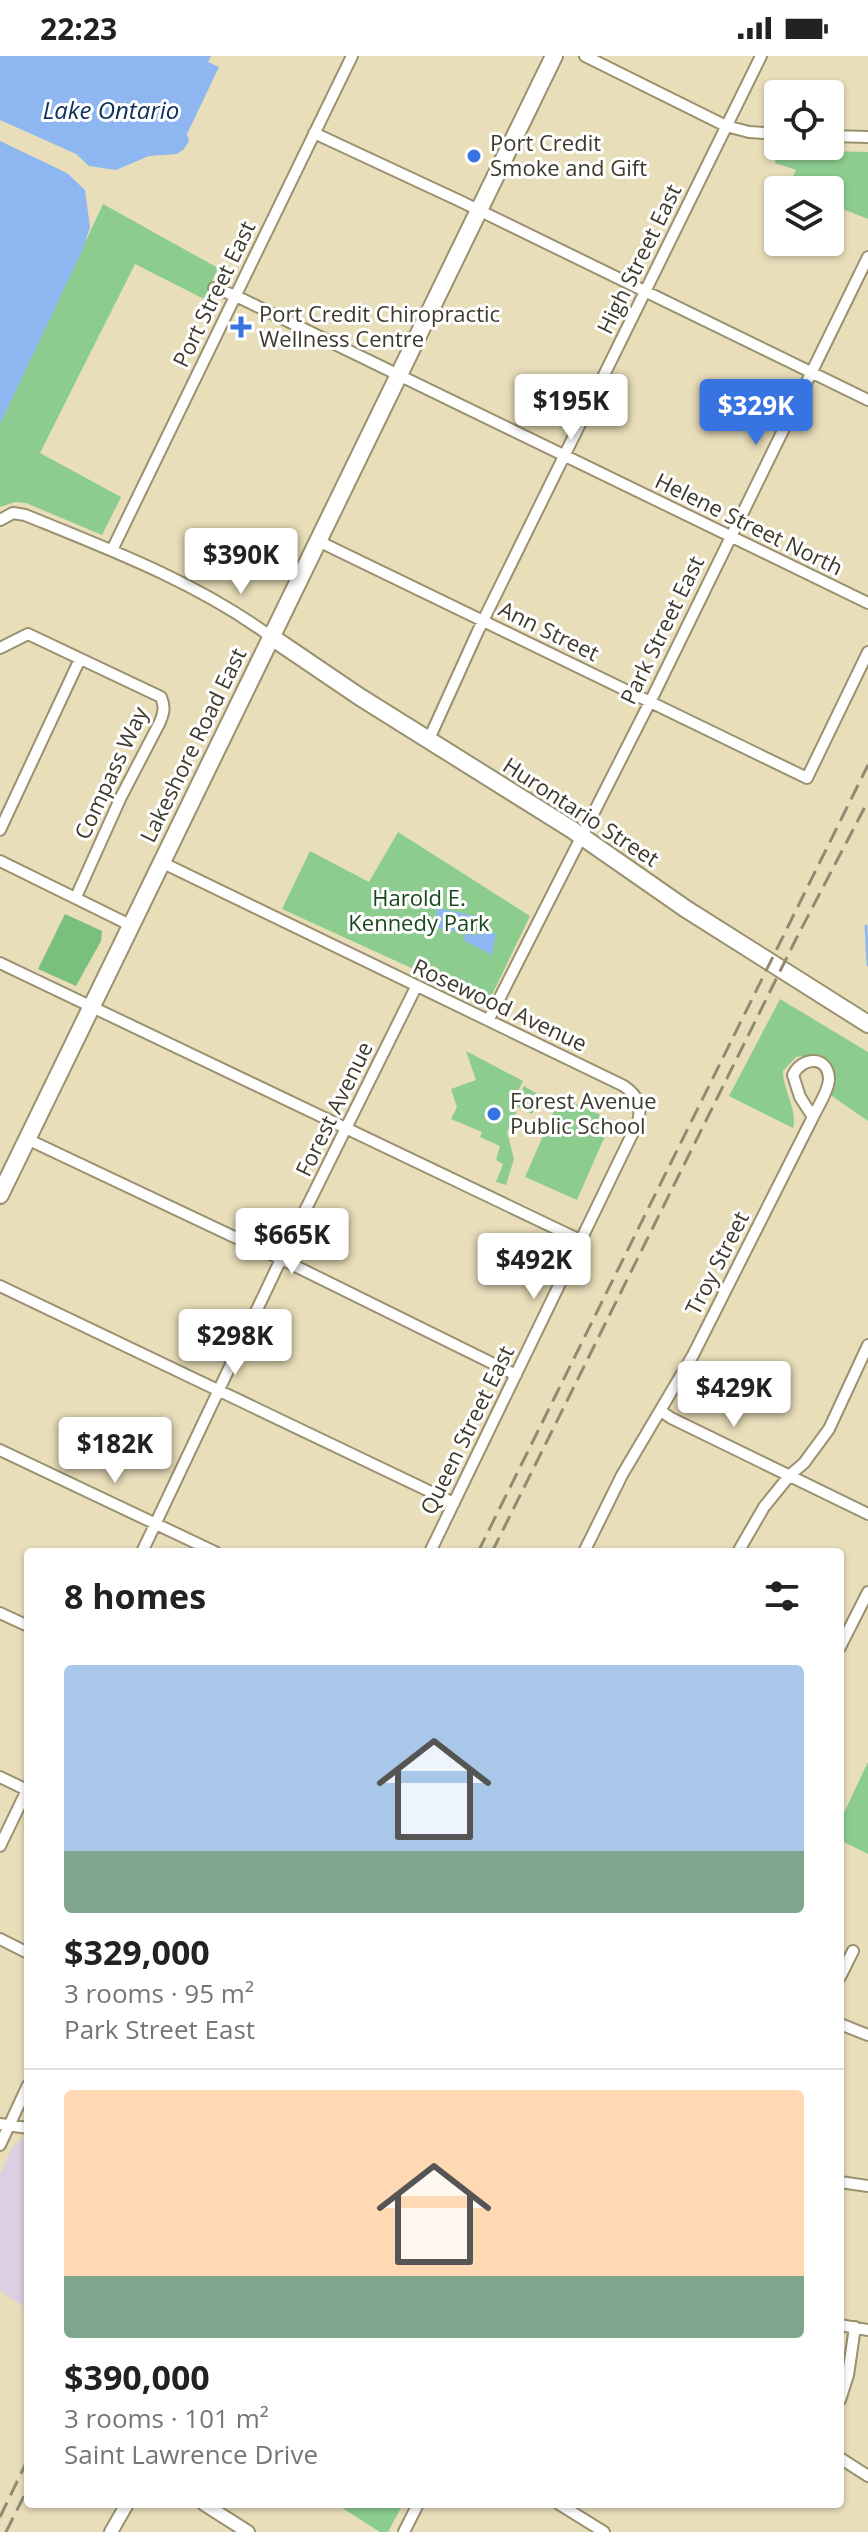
<!DOCTYPE html>
<meta charset="utf-8">
<style>
:root{--surface:#fff;--page:#f2f2f2;--text:#222;--muted:#767676;--line:#e0e0e0;--accent:#3873e2}
body{margin:0;font-family:"Open Sans",sans-serif;background:var(--page);color:var(--text);height:100vh;display:flex;flex-direction:column;font-size:30px;white-space:nowrap}
*{box-sizing:border-box;margin:0}
p{font-size:26px;color:var(--muted)}
.icon{flex:none;width:44px;height:44px;fill:none;stroke:currentColor;stroke-width:2;stroke-linecap:round;stroke-linejoin:round}
.map{position:relative;flex:1;overflow:hidden}
.details{position:absolute;left:24px;top:1492px;width:820px;height:960px;display:flex;flex-direction:column;background:var(--surface);border-radius:8px;box-shadow:0 2px 6px #0004}
.details>*{flex:none}
.controls{position:absolute;left:764px;top:24px;display:grid;gap:16px}
.controls a{display:grid;place-items:center;width:80px;height:80px;border-radius:8px;background:var(--surface);box-shadow:0 2px 6px #0004;font-size:40px}
.price{position:absolute;translate:-50% -68px;padding:0 18px;border-radius:8px;background:#fff;color:#222;font-size:26px;line-height:52px;filter:drop-shadow(0 2px 4px #0008)}
.price::after{content:'';position:absolute;left:50%;top:48px;width:24px;height:18px;margin-left:-12px;background:inherit;clip-path:polygon(0 0,100% 0,50% 100%)}
.price.on{background:var(--accent);color:#fff}
ul{padding:0;list-style:none}
li{display:grid;align-content:center;gap:16px;height:424px;padding:0 40px}
li+li{border-top:2px solid var(--line)}
li span{display:grid;place-items:center;height:248px;border-radius:8px;color:#555}
li>.icon{margin-inline-start:auto}
span .icon{width:144px;height:144px;fill:#fffc;stroke-width:1}
li b{font-size:34px}
h2{display:flex;justify-content:space-between;align-items:center;height:96px;padding:0 40px;font-size:34px}
.status{display:flex;justify-content:space-between;align-items:center;height:56px;padding:0 40px;background:var(--surface);direction:ltr}
.status svg{height:22px;fill:currentColor}
.map>svg:first-child{display:block}
</style>
<div class="status"><b>22:23</b><svg viewBox="0 0 49 12"><path d="M0 12V9h3v3zM5 12V6h3v6zM10 12V3h3v9zM15 12V0h3v12zM26 1h20v11H26zM47 4h2v5h-2z"/></svg></div>
<div class="map">
<svg width="868" height="2476" viewBox="0 0 868 2476">
<rect width="100%" height="100%" fill="#e9deba"/>
<!-- industrial -->
<path fill="#ddcfe2" d="M21,2084L28,2085V2253L0,2235V2119L12,2091Z"/>
<!-- green -->
<path fill="#8ccd8f" d="M778,94L868,96V163L830,148V134L788,132L796,114L775,107Z
M103,148L218,212L204,243L135,208L40,397L121,441L102,479L26,447L15,446L0,451V368Z
M398,776L530,860L488,947L282,853L310,795L369,826Z
M780,943L868,996V1065L826,1036L827,1009L812,999L796,1001L783,1015C783,1035 798,1054 793,1072L729,1040Z
M466,995L523,1025L510,1051L517,1055L507,1076L514,1103L506,1129L496,1126L503,1108L496,1104L500,1090L480,1081L482,1076L451,1063L457,1051L451,1033L476,1024Z
M524,1030L541,1040L532,1058L514,1049Z
M560,1041L612,1064L577,1144L525,1121Z
M868,1706V1798L840,1784V1765Z
M336,2448H403L388,2476H380Z"/>
<!-- forest -->
<path fill="#79c07d" d="M65,858L102,875L101,885L76,930L38,913Z"/>
<!-- water -->
<path fill="#8eb7f1" d="M0,0H211L208,6L219,11L187,78L189,85L184,93L177,98L149,100L116,114L89,110L76,98L0,64Z
M0,85L67,117L85,134L90,171L83,193L0,368Z
M437,852L476,860L472,879L496,877L492,899L463,884L466,878L434,871Z"/>
<g fill="none" stroke-linecap="round" stroke-linejoin="round">
<!-- stream -->
<path stroke="#8eb7f1" stroke-width="3" d="M866,870L868,909"/>
<defs>
<path id="minor" d="M585,0L726,70L749,76L778,78
M314,77L460,145L868,344
M830,80L868,81
M214,232L236,240L868,547
M0,464L13,457L25,459C109,493 196,526 270,580
M316,484L807,722L868,596
M112,494L352,0
M0,592L28,578L161,641C165,651 164,656 160,666L121,741L76,841
M429,683L478,575L761,0
M0,774L80,603
M0,805L130,869
M161,806L624,1030C639,1041 642,1049 638,1066L430,1496
M0,907L582,1185
M489,963L654,638L868,201
M27,1083L281,1203L516,1319
M0,1230L454,1447
M661,1355L671,1362L868,1458
M0,1394L215,1496
M142,1496L281,1203L416,931
M584,1496L622,1419L693,1299L813,1061C818,1050 828,1036 829,1024C829,999 802,1000 793,1019L800,1041L813,1061
M738,1496L764,1451L790,1419L804,1407L829,1373L868,1289
M0,1557L28,1570
M840,1591L868,1536
M0,1721L27,1734
M0,1790L28,1732
M0,1883L28,1897
M840,1921L853,1895
M840,1968L868,1979
M0,2068L28,2072
M0,2089L28,2029
M840,2126L868,2130
M840,2269L868,2274
M840,2344L848,2319L855,2271
M840,2402L868,2420
M559,2448L604,2476
M404,2476L418,2448"/>
<path id="tertiary" d="M204,2448L248,2476
M111,2476L127,2448"/>
<path id="primary" d="M270,580L360,641L571,773L686,853L868,968
M0,1139L554,0"/>
</defs>
<!-- minor casing -->
<use href="#minor" stroke="#9b916f" stroke-width="14"/>
<!-- tertiary casing -->
<use href="#tertiary" stroke="#9b916f" stroke-width="16"/>
<!-- primary casing -->
<use href="#primary" stroke="#9b916f" stroke-width="20"/>
<!-- minor -->
<use href="#minor" stroke="#fff" stroke-width="10"/>
<!-- tertiary -->
<use href="#tertiary" stroke="#fff" stroke-width="12"/>
<!-- primary -->
<use href="#primary" stroke="#fff" stroke-width="16"/>
<!-- rail -->
<path stroke="#928b72" stroke-width="3" stroke-dasharray="16 8" stroke-linecap="butt" d="M478,1496L868,709
M492,1496L796,883L868,745
M0,2461L28,2403
M6,2476L28,2432"/>
</g>
<!-- markers -->
<g fill="#3873e2" stroke="#fff" stroke-width="3">
<circle cx="474" cy="100" r="8"/>
<path d="M237 259h8v8h8v8h-8v8h-8v-8h-8v-8h8z"/>
<circle cx="494" cy="1058" r="8"/>
</g>
<g text-anchor="middle" stroke-width="6" stroke-linejoin="round" paint-order="stroke">
<!-- poi labels -->
<g font-size="22" fill="#3d392b" stroke="#fff" text-anchor="start">
<text x="490" y="95">Port Credit<tspan x="490" dy="25">Smoke and Gift</tspan></text>
<text x="259" y="266">Port Credit Chiropractic<tspan x="259" dy="25">Wellness Centre</tspan></text>
<text x="510" y="1053">Forest Avenue<tspan x="510" dy="25">Public School</tspan></text>
</g>
<!-- street labels -->
<g font-size="22" fill="#3d392b" stroke="#fff">
<text transform="translate(639 203) rotate(-64)" y="8">High Street East</text>
<text transform="translate(214 238) rotate(-64)" y="8">Port Street East</text>
<text transform="translate(749 468) rotate(26)" y="8">Helene Street North</text>
<text transform="translate(662 574) rotate(-64)" y="8">Park Street East</text>
<text transform="translate(549 575) rotate(26)" y="8">Ann Street</text>
<text transform="translate(193 689) rotate(-64)" y="8">Lakeshore Road East</text>
<text transform="translate(111 717) rotate(-65)" y="8">Compass Way</text>
<text transform="translate(581 756) rotate(33)" y="8">Hurontario Street</text>
<text transform="translate(500 949) rotate(25)" y="8">Rosewood Avenue</text>
<text transform="translate(334 1053) rotate(-64)" y="8">Forest Avenue</text>
<text transform="translate(717 1207) rotate(-63)" y="8">Troy Street</text>
<text transform="translate(467 1374) rotate(-64)" y="8">Queen Street East</text>
</g>
<!-- park labels -->
<g font-size="22" fill="#17491d" stroke="#fff">
<text x="419" y="850">Harold E.<tspan x="419" dy="25">Kennedy Park</tspan></text>
</g>
<!-- water labels -->
<g font-size="24" font-style="italic" fill="#0d2f5c" stroke="#fff">
<text x="111" y="63">Lake Ontario</text>
</g>
</g>
</svg>
<div class="controls">
<a><svg class="icon" aria-label="locate" viewBox="0 0 24 24"><circle cx="12" cy="12" r="6"/><path d="M12 2v4M12 18v4M2 12h4M18 12h4"/></svg></a>
<a><svg class="icon" aria-label="layers" viewBox="0 0 24 24"><path d="M12 4l9 5-9 5-9-5zM3 14l9 5 9-5"/></svg></a>
</div>
<b class="price" style="left:571px;top:386px">$195K</b>
<b class="price on" style="left:756px;top:391px">$329K</b>
<b class="price" style="left:241px;top:540px">$390K</b>
<b class="price" style="left:292px;top:1220px">$665K</b>
<b class="price" style="left:534px;top:1245px">$492K</b>
<b class="price" style="left:235px;top:1321px">$298K</b>
<b class="price" style="left:734px;top:1373px">$429K</b>
<b class="price" style="left:115px;top:1429px">$182K</b>
<section class="details">
<h2>8 homes<svg class="icon" aria-label="filters" viewBox="0 0 24 24"><path d="M4 7h16M4 17h16"/><circle cx="9" cy="7" r="2"/><circle cx="15" cy="17" r="2"/></svg></h2>
<ul>
<li><span style="background:linear-gradient(#a9c7e8 75%,#7fa58c 0)"><svg class="icon" aria-label="home" viewBox="0 0 24 24"><path d="M3 11l9-7 9 7M6 9v11h12V9"/></svg></span><div><b>$329,000</b><p>3 rooms · 95 m²</p><p>Park Street East</p></div></li>
<li><span style="background:linear-gradient(#ffd9b3 75%,#7fa58c 0)"><svg class="icon" aria-label="home" viewBox="0 0 24 24"><path d="M3 11l9-7 9 7M6 9v11h12V9"/></svg></span><div><b>$390,000</b><p>3 rooms · 101 m²</p><p>Saint Lawrence Drive</p></div></li>
</ul>
</section>
</div>
